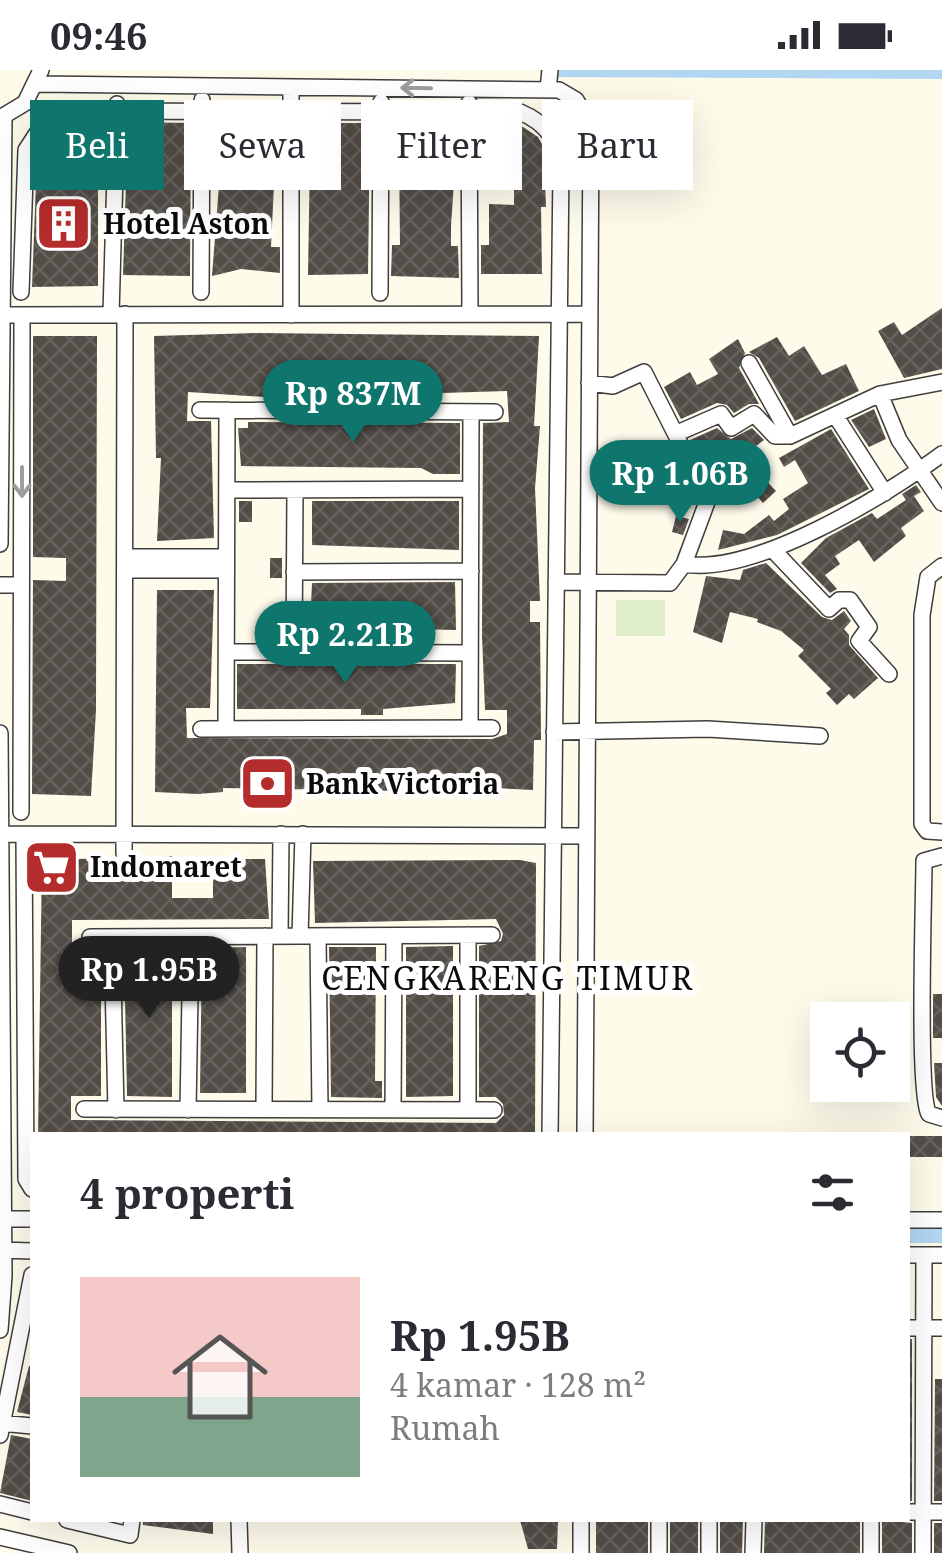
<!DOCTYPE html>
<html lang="id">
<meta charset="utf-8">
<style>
:root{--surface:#fff;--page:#f2f2f3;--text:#2b2b33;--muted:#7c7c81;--line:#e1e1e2;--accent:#0f766e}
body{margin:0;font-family:"Noto Serif",serif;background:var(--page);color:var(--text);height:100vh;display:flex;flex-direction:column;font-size:38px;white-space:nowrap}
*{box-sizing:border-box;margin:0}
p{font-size:32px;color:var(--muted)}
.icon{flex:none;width:55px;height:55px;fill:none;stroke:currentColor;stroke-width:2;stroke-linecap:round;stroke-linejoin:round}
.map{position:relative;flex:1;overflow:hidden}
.side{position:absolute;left:30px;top:1062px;width:880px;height:390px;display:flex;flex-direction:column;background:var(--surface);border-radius:0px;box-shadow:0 10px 40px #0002}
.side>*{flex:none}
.guide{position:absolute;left:30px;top:30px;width:882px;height:90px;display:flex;gap:20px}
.buttons{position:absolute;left:810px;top:932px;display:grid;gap:20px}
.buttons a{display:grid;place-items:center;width:100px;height:100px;border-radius:0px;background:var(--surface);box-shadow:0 10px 40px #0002;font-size:50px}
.price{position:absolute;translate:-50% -85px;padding:0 22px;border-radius:35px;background:var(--accent);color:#fff;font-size:32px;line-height:65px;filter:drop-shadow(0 2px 5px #0008)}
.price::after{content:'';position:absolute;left:50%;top:60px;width:30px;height:22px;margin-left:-15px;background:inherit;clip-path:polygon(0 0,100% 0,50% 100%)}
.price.active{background:#222;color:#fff}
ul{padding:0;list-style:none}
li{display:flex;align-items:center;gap:30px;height:250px;padding:0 50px}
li+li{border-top:2px solid var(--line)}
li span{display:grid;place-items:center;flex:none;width:280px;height:200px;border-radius:0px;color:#555}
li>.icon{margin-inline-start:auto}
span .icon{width:120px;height:120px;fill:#fffc;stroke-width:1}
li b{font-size:42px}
h2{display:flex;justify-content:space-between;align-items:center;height:120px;padding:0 50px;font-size:42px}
.tag{padding:0 35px;border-radius:0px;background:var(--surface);box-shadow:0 10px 40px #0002;font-size:35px;line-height:90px}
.tag.active{background:var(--accent);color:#fff}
.status{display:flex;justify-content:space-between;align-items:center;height:70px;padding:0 50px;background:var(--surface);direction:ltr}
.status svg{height:28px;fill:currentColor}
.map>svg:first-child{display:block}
</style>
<div class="status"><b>09:46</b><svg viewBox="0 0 49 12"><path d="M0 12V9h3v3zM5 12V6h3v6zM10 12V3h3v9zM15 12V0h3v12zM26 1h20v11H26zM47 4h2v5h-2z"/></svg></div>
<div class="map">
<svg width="942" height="1483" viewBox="0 0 942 1483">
<defs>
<pattern id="building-cross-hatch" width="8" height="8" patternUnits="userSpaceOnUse" patternTransform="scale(2.5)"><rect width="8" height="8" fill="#534d48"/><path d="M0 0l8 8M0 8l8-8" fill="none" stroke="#67625e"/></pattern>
</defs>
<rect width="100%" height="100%" fill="#fefbeb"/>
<!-- pitch -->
<path fill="#dfeec8" d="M616,530H665V566H616Z"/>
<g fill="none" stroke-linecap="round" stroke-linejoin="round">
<!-- canal -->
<path stroke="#b2d7f3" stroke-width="14" d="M547,0L942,2
M908,1166H942"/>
</g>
<!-- building -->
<path fill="url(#building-cross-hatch)" d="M70,52H98V216L32,217L37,86Z
M128,52L191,53L190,206L123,205Z
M214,53H277L271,177H280V203L241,199L212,206L219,115Z
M302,53H370L368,204L308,205L310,87L309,76H302Z
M392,53H458L451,156V176H458L459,208L391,206L392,175H400L399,77H392Z
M480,53H517L538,67L547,83L549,111H545L546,137H541L542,204H481V175H489V134L514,135V111L481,112Z
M942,238V299L904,308L878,261L894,252L902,265Z
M258,263L539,266L534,356H540L535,418L540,531H530V552H540L541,670H534L533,720L474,717V722L458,721V717L422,716V720L403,721L223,718V722L198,724L155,722L157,520H214L210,638H186L187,668L492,669L507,664V640H485L482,566L483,353L509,352L507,321L280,328L188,322L187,351H211L214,468L157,471L161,388H156L154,266Z
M33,266H97L96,640L91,726L32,724L33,510L66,511V488L33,487Z
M777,267L789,286L804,276L822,305L846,294L859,321L795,351L759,288L749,282Z
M738,269L745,283L739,298L759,334H749L734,343L727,335L717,333L681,349L664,317L690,302L697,315L718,304L709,289Z
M874,339L886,369L869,377L851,350Z
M248,352L460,353V404H433L421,398L241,396L238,358H248Z
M717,358L731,369L752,358L764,370L739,389L749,410L758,402L776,421L763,433L748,416L719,424L690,370Z
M831,359L869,419L777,465L718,480L723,460L744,464L769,445L774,451L789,439L783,429L808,413L795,390L784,397L779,388Z
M916,415L921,422L914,426L924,441L901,458L906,466L874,492L859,470L835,486L840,494L825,505L837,519L830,523L801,493L826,468L872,443L877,449L906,430L902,424Z
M239,431H252V452H239Z
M312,431H459V480L312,475Z
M676,446L689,449L683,465L672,462Z
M270,488H282V508H270Z
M766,493L822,547L832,550L844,541L851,551L844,559L849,565V575L878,608L854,629L849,624L837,635L826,623L831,619L798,586L804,580L781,561L757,552L758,549L730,542L722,573L693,562L706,506L740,510L743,500Z
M455,512L456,560L310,557L312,513Z
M237,594H456L455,633L383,639V645H361V639H237Z
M172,786V828H213V789H265L269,849L72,850V874L101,878V1026H71V1050L496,1053L504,1045L503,1034L496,1027H479V876L501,871L503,864L496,849L315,853L313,791L520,790L536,793L535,1065H38L42,790L114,788L125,795L134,788Z
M453,876V1026L406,1027V877Z
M246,877V1023H200L202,878Z
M329,877H376L375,1011H382V1028L331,1027Z
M124,878H172V1027L127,1026Z
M933,924H942V968H933Z
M934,993H942V1036L936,1027Z
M909,1066H942V1087H909Z
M908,1269H912V1431H908Z
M29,1296H32V1345L17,1342Z
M935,1309H942V1431H934Z
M11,1365L32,1369V1431L0,1423Z
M143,1450H213V1464L143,1455Z
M520,1450H558L557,1479H528Z
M596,1450H648V1483H596Z
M670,1450H698V1483H670Z
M720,1450H743L742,1483H720Z
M765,1450H860V1483H764Z
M882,1450L912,1453V1483H882Z
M934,1453H942V1483H934Z"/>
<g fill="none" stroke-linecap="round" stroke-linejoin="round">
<defs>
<path id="minor" d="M38,14L559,20L576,30L591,56L585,1065
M548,20L550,0
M469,33L470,244
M0,48L25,33L41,0
M21,222L26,80L39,60L66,41L520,42C544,52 560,70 561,98L550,1065
M201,222L202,30
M380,223L381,32
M111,244L117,34
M2,245L590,244
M291,245V17
M749,293L790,366
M589,313L613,316L644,302L676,365
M880,324L899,370L942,433
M200,340L495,342
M835,345L885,423
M227,420L471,419
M0,474L4,47
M774,481L829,539L839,530H850L869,557L859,571L889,604
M126,487H226
M684,494C753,506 884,427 942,384
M942,496L928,507L922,545V754L927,761L942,762
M126,500H226
M294,502L471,501
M556,512L670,513L684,494L707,432L676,365L682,361L721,344L731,358L754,344L775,366H790L880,324L942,312
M0,515H21
M226,582L470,583
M294,582L295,420
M470,658L471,342
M201,659L492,658
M226,659L227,340
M554,662L708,659L820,666
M0,663L4,1206L0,1260
M21,742L22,245
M0,764L587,766
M24,764L26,1109L32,1119
M124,784L125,244
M942,786L924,791C924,828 917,1025 929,1044L942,1048
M468,865V1040
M280,866L281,764
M300,866L303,764
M318,866L320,1040
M90,867L492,865
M112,867L116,1040
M84,1039L494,1040
M188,1040L191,867
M264,1040L265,866
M393,1040L394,866
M0,1149H32
M908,1150H942
M0,1180L32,1181
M908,1185H942
M908,1258H942
M0,1353L32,1356
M0,1365L32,1205
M0,1434L32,1442
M908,1442H942
M67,1450L130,1465L132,1450
M239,1450L240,1483
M659,1450V1483
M0,1467L69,1483
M581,1483V1450
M709,1483V1450
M753,1483L754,1450
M871,1483V1450
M923,1483L924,1185"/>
</defs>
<!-- minor casing -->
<use href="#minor" stroke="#3e3e3e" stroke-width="18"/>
<!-- minor -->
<use href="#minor" stroke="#fff" stroke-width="15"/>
</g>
<!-- one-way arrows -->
<defs><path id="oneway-shaft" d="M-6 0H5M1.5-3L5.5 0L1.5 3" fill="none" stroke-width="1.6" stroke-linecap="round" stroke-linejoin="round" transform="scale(2.5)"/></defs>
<g stroke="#9d9d9d">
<use href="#oneway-shaft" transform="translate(416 18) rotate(-179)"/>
<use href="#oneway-shaft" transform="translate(22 412) rotate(90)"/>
</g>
<!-- icons -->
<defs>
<symbol id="building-square" viewBox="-11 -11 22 22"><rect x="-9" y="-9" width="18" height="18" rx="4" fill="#b42c2b" stroke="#fff"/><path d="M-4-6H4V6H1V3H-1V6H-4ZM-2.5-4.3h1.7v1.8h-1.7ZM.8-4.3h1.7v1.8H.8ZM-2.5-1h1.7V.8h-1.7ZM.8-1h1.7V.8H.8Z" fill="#fff"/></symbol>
<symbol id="bank-square" viewBox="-11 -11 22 22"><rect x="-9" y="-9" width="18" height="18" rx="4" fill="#b42c2b" stroke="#fff"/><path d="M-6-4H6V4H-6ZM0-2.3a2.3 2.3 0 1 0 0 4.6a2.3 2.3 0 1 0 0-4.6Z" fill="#fff"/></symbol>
<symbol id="supermarket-square" viewBox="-11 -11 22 22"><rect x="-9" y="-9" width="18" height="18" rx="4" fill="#b42c2b" stroke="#fff"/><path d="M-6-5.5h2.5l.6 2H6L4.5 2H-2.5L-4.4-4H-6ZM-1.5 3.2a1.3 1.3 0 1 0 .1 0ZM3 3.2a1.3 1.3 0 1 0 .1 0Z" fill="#fff"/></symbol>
</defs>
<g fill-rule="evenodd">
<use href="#building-square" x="32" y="122" width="63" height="63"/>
<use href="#bank-square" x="236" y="682" width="63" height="63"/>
<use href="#supermarket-square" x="20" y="766" width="63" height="63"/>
</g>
<g text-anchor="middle" stroke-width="10" stroke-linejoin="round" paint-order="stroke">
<!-- poi labels -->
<g font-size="28" font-weight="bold" fill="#0b0b0b" stroke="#fff" text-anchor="start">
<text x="103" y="164">Hotel Aston</text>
<text x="306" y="724">Bank Victoria</text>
<text x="90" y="807">Indomaret</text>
</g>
<!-- quarter labels -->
<g font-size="32" letter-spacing="2.5" fill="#0b0b0b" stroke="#fff">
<text x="508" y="920">CENGKARENG TIMUR</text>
</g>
</g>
</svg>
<div class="buttons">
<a><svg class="icon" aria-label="locate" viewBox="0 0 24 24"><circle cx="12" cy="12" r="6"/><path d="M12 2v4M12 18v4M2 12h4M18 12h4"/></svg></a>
</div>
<b class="price" style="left:353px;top:375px">Rp 837M</b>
<b class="price" style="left:680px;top:455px">Rp 1.06B</b>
<b class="price" style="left:345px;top:616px">Rp 2.21B</b>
<b class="price active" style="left:149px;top:951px">Rp 1.95B</b>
<div class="guide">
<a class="tag active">Beli</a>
<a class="tag">Sewa</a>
<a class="tag">Filter</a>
<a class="tag">Baru</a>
</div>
<section class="side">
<h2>4 properti<svg class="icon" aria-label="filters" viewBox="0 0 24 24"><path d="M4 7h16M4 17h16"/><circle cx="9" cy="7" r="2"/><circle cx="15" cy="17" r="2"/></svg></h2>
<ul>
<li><span style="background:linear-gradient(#f6c9c9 60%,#7fa58c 0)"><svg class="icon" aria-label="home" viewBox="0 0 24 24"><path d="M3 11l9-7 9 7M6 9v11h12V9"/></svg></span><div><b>Rp 1.95B</b><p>4 kamar · 128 m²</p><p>Rumah</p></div></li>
</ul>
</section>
</div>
